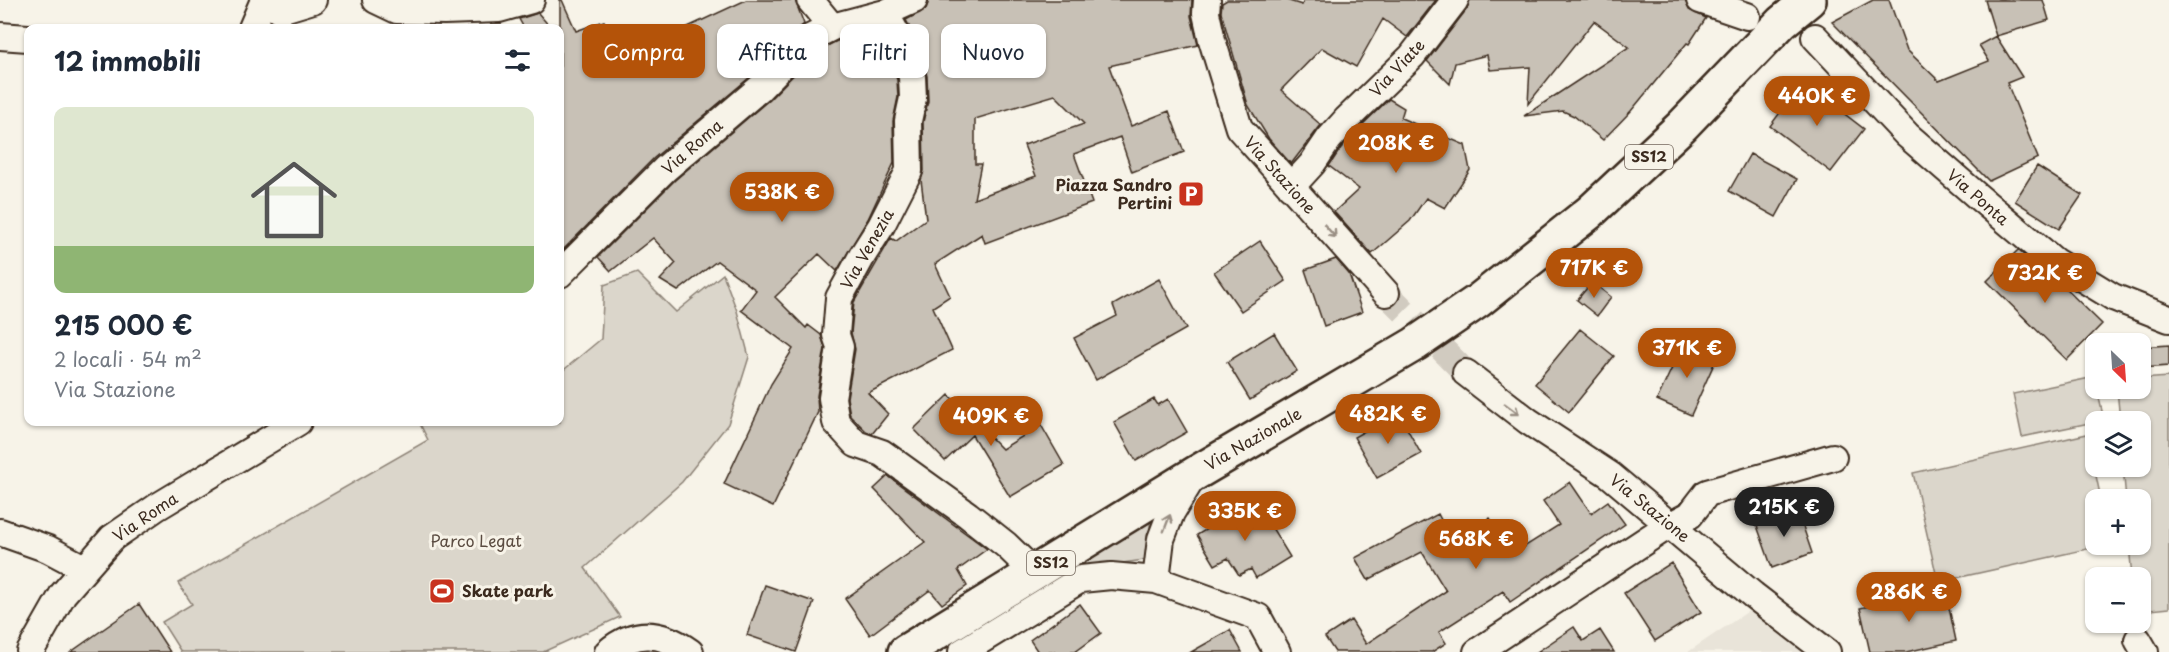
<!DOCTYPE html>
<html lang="it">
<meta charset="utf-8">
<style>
:root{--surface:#fff;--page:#f6f6f7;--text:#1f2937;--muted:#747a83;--accent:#b45309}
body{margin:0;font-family:"Playpen Sans",sans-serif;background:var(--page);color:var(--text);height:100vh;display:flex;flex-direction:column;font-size:22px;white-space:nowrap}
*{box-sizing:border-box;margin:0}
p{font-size:20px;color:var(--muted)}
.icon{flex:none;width:33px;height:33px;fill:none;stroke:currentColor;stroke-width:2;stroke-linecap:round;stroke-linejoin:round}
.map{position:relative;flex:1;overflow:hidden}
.side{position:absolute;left:24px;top:24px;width:540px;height:402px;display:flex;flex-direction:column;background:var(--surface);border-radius:12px;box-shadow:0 2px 4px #0004}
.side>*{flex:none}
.guide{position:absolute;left:582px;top:24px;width:570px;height:54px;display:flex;gap:12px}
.needle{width:39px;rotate:155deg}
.tools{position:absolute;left:2085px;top:333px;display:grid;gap:12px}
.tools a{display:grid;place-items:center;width:66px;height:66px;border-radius:12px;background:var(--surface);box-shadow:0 2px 4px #0004;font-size:30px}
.price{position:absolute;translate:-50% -51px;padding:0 14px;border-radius:21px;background:var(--accent);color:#fff;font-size:20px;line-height:39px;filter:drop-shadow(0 2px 3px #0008)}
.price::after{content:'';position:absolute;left:50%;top:36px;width:18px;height:14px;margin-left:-9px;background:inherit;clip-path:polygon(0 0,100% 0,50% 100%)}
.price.selected{background:#222;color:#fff}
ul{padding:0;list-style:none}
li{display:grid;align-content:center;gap:12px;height:318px;padding:0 30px}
li span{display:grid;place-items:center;height:186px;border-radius:12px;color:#555}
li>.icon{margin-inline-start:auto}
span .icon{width:108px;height:108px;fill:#fffc;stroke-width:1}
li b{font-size:26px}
h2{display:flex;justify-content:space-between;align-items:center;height:72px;padding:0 30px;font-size:26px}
.chip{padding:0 21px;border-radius:12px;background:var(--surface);box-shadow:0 2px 4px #0004;font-size:21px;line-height:54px}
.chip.selected{background:var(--accent);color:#fff}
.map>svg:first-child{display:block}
</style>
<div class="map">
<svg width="2169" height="652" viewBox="0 0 2169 652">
<rect width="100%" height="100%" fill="#f7f3e8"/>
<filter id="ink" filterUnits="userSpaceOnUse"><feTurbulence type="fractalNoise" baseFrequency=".0167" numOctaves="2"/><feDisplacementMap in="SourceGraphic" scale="12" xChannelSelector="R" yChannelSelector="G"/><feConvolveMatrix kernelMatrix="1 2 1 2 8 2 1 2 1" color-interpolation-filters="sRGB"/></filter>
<g filter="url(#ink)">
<!-- built -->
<path fill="#e9e4d9" d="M1753,608L1808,652H1688Z"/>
<!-- green -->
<path fill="#dbd6cb" stroke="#8b8074" stroke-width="1.5" d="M637,273L676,312L723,274L737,311L749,357L728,424L682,482L585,568L620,617L543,652H181L162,622L192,604L178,583L428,440L419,422H560V373L601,339L604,285Z
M2095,377L2096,388L2097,389L2104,420L2022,437L2013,394Z
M2169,377V608L2141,611L2140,578L2132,577L2129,545L2140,544V500L2126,499L2123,467L2140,466V422L2120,421L2117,389L2140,388L2141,379Z
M2087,434L2101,499L2096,500V544L2105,545L1938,582L1913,473Z
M1150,519V550L1144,560L1066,571Z"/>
<!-- building -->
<path fill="#c8c1b6" stroke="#3b2a1e" stroke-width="1.5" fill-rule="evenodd" d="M560,0H562L576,31L604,21L625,56L746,0H795L804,24L750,77L654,158L560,253Z
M929,0H1192L1191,16L1198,45L1109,66L1131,126L1169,111L1184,152L1132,172L1120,137L1074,154L1092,203L985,243L982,234L935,264L950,296L933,307L952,350L868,393L888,414L872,434L866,431L850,415L847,398L855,349L851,333L854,302L891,238L896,241L926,219L921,180L924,171L923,122L928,101L927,76L916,39L906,20L926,9ZM1055,95L1084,124L1024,145L1036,176L974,199L981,164H975V119Z
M1227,0H1286L1302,5L1304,0H1436L1407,37L1383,19L1356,67L1322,48L1281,90L1321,125L1291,164L1269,139L1248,105L1221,12L1222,3Z
M1470,0H1685L1689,10L1706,18L1689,44L1687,43L1631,111L1603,140L1574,116L1563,111L1524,116L1629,47L1594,21L1528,104L1530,67L1490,70L1487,55L1455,63L1450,84L1427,61L1467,9Z
M1873,0H1889L1907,50L1939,81L1989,61L1979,45L1996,36L2022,77L2007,83L2038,158L1989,181L1832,22Z
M1985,0H2043L2049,20L1996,36Z
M538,13L551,28H524L519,19Z
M877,30L888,50L897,80L898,97L893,121L894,163L868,219L837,271L819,254L775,297L806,328L808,325L821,335L825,348L817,396L818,412L773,507L724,484L771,384L793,349L741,310L756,290L717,261L678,291L660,280L676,263L653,238L611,271L598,257L675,180L770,99L817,51L837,41Z
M1803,82L1864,129L1831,172L1770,126Z
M1389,99L1404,108L1401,118L1465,145L1470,170L1445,208L1426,198L1410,221L1372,254L1334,212L1359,189L1329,166L1341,148L1358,129Z
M1750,154L1797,179L1776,217L1729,191Z
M2037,166L2082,195L2059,229L2015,201Z
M1260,241L1286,281L1241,311L1214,272Z
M2018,250L2044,273L2059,282L2102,324L2067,360L1987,281Z
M1336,259L1349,274L1362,312L1324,326L1305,270Z
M1159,279L1186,329L1096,380L1074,338L1117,316L1113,305Z
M1592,282L1611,297L1597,316L1577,300Z
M1580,329L1614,356L1569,412L1535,384Z
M1274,333L1297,371L1250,400L1227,362Z
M1684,342L1717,357L1691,415L1657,400Z
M2169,345V366L2142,368L2140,347Z
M949,395L1002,449L1041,425L1064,465L1010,497L972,435L945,461L914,429Z
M1154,399L1158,405L1168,399L1187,432L1136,461L1114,422Z
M1398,412L1421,454L1377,478L1354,437Z
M888,476L987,549L958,570L967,586L942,604L930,590L870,635L845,599L925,542L874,489Z
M1570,482L1591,513L1608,501L1625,524L1510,602L1503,591L1439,632L1446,643L1432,652H1335L1325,637L1351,620L1366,644L1446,591L1422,552L1368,580L1355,558L1438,514L1452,541L1490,518L1513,554L1559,525L1543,501Z
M1255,500L1290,557L1256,578L1251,569L1239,575L1228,558L1215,565L1197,535Z
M1797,509L1812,553L1772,568L1756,523Z
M1671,563L1701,612L1655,641L1624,593Z
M765,585L814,602L796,652L747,635Z
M1945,589L1956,641L1906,652H1870L1860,608Z
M139,604L170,652H71Z
M1080,604L1101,633L1075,652H1038L1030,640Z
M1574,627L1583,641L1600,630L1614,652H1537Z
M1230,630L1242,652H1191Z"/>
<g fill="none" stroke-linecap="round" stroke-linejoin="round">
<!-- minor-tunnel -->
<path stroke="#d1cbc0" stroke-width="26" stroke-dasharray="26 13" stroke-linecap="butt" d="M1386,293L1466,373"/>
<defs>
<path id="minor" d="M265,0L280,10L313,0
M376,0L397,10L444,11L499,9L531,0
M810,0L832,27
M1207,0L1206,13L1212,40L1239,128L1386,293
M1700,0L1747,16
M885,13L902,44L912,77L913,98L908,121L909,171L881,226L862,256L839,298L836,335L840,347L832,398L836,422L856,444L882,453L968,515L1006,545L1035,573
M252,28L264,0
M0,36L28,38
M1815,37L1907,135L1976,195L2054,261L2113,297L2169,319
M1291,187L1312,164L1329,139L1347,119L1412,56L1455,0
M560,274L665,169L760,88L808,39L832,27L885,13L914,0
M1466,373L1528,421L1610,475L1753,595L1827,652
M0,532L48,549L84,568
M1156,580L1161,539L1171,513L1194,475
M2138,640L2145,652
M30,652L63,594L112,538L157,507L298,422
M608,652C636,628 662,632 690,652
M962,652L1081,579L1111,576L1156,580L1258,617L1277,652
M1477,652L1660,531L1690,515L1707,493L1833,457"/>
<path id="major" d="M905,652L1196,473L1415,344L1478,301L1590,212L1682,126L1782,22L1809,0"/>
</defs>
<!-- minor casing -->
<use href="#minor" stroke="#3b2a1e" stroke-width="30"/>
<!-- major casing -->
<use href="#major" stroke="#3b2a1e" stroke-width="38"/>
<!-- minor -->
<use href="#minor" stroke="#f7f3e8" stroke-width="26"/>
<!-- major -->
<use href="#major" stroke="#f7f3e8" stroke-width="33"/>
</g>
<!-- one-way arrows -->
<defs><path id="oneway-shaft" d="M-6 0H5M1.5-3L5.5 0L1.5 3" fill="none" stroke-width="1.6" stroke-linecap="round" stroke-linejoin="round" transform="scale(1.5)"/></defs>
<g stroke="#998e83">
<use href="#oneway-shaft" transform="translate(1330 231) rotate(48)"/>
<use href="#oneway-shaft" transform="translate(1512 409) rotate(37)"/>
<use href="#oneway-shaft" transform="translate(1167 523) rotate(-69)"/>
</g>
</g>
<!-- icons -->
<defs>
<symbol id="parking-square" viewBox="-11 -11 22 22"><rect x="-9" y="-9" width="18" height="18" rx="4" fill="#c8321e" stroke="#f7f3e8"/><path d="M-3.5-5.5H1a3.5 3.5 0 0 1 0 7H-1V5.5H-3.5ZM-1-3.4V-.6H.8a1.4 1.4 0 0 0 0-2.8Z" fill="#fff"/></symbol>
<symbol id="stadium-square" viewBox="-11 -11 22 22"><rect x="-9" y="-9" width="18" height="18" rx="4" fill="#c8321e" stroke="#f7f3e8"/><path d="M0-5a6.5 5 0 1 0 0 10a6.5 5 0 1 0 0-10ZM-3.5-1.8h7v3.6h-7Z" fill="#fff"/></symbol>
</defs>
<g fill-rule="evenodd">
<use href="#parking-square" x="1176" y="179" width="30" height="30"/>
<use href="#stadium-square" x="427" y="576" width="30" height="30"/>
</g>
<g text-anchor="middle" stroke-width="6" stroke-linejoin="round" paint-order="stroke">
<!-- shield labels -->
<g fill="#f7f3e8" stroke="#73665b" stroke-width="1.5">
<rect x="1625" y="145" width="48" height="24" rx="4.5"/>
<rect x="1027" y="551" width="48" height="24" rx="4.5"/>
</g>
<g font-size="15" font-weight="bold" fill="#3b2a1e">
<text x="1649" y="162">SS12</text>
<text x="1051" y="568">SS12</text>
</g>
<!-- street labels -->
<g font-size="16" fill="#3b2a1e" stroke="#f7f3e8">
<text transform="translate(1397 68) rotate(-47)" y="6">Via Viate</text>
<text transform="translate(692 147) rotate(-41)" y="6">Via Roma</text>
<text transform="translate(1280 175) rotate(48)" y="6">Via Stazione</text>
<text transform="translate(1978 197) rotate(41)" y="6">Via Ponta</text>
<text transform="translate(867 249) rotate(-60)" y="6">Via Venezia</text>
<text transform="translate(1253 439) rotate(-30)" y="6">Via Nazionale</text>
<text transform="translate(1650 508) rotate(39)" y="6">Via Stazione</text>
<text transform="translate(145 517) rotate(-34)" y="6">Via Roma</text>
</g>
<!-- poi labels -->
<g font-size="16" font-weight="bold" fill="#3b2a1e" stroke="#f7f3e8" text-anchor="end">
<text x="1172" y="191">Piazza Sandro<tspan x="1172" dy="18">Pertini</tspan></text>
<text x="462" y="597" text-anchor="start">Skate park</text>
</g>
<!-- park labels -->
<g font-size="16" fill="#5b4c41" stroke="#f7f3e8">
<text x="476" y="547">Parco Legat</text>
</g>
</g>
</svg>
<div class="tools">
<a><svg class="needle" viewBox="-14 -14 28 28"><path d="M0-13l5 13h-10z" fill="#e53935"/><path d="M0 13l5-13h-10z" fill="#747a83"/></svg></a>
<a><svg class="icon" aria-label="layers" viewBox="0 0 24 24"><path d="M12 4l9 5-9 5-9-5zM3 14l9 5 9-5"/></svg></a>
<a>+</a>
<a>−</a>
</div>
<b class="price" style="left:1817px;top:127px">440K €</b>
<b class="price" style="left:1396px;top:174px">208K €</b>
<b class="price" style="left:782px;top:223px">538K €</b>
<b class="price" style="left:1594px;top:299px">717K €</b>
<b class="price" style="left:2045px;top:304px">732K €</b>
<b class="price" style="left:1687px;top:379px">371K €</b>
<b class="price" style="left:1388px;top:445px">482K €</b>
<b class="price" style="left:991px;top:447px">409K €</b>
<b class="price selected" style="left:1784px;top:538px">215K €</b>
<b class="price" style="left:1245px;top:542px">335K €</b>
<b class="price" style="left:1476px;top:570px">568K €</b>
<b class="price" style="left:1909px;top:623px">286K €</b>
<div class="guide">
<a class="chip selected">Compra</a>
<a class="chip">Affitta</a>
<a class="chip">Filtri</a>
<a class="chip">Nuovo</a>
</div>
<section class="side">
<h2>12 immobili<svg class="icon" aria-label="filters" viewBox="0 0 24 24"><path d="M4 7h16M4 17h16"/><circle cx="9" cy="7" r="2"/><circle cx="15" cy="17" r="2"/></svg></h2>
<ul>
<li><span style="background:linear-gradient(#dfe7d0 75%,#8fb573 0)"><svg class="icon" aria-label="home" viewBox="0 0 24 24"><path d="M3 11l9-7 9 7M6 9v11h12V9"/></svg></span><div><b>215 000 €</b><p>2 locali · 54 m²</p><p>Via Stazione</p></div></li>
</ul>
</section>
</div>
